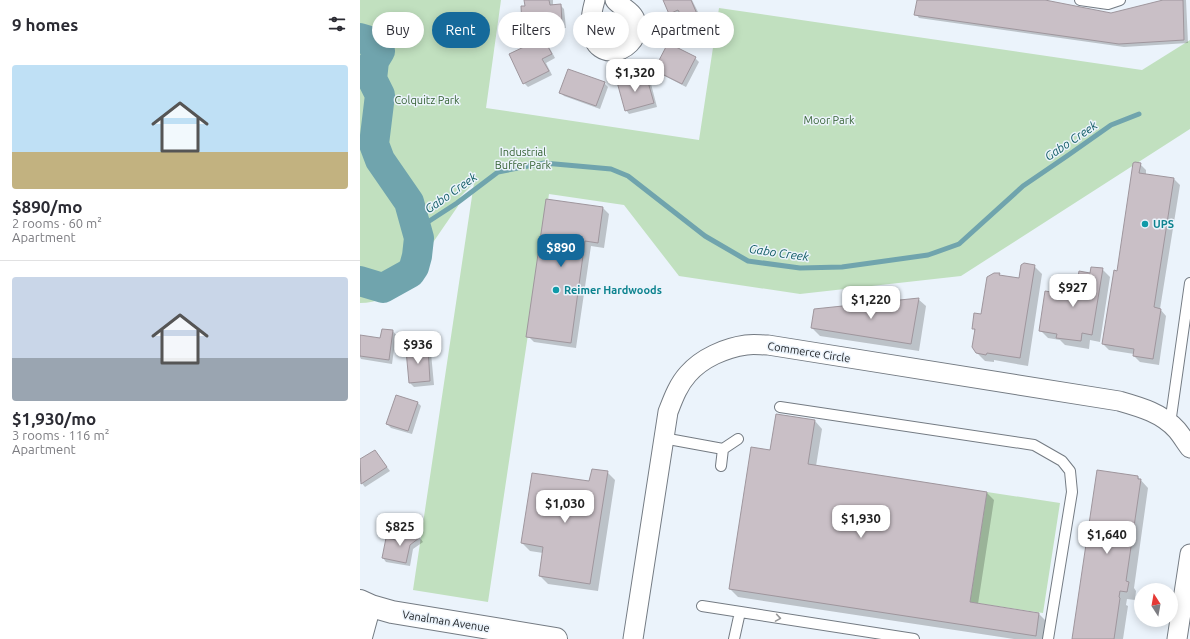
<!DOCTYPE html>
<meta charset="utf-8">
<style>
:root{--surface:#fff;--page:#f2f2f3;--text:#2b2b33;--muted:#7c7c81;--line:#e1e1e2;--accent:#156a9b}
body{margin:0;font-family:Ubuntu,sans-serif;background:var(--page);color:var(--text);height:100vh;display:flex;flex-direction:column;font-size:15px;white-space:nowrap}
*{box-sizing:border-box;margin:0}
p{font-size:13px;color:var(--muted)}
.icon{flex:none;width:22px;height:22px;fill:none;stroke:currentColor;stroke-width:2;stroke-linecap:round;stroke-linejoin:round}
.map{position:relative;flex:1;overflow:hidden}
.drawer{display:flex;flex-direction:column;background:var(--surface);width:360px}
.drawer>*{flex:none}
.top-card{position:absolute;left:12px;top:12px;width:380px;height:36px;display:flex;gap:8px}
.needle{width:26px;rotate:349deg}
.buttons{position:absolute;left:774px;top:583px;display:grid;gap:8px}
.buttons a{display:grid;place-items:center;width:44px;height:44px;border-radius:50%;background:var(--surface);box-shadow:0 2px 10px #0003;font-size:20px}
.price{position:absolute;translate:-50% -34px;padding:0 9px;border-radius:8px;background:#fff;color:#222;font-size:13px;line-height:26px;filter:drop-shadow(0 1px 2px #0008)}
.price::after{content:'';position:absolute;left:50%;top:24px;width:12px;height:9px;margin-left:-6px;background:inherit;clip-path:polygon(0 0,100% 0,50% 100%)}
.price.on{background:var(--accent);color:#fff}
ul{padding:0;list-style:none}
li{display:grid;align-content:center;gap:8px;height:212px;padding:0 12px}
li+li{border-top:1px solid var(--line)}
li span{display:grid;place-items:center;height:124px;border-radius:4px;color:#555}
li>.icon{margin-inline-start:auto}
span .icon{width:72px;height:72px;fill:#fffc;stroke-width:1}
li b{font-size:17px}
h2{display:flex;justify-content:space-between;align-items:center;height:48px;padding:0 12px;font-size:17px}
.tag{padding:0 14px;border-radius:18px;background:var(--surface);box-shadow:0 2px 10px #0003;font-size:14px;line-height:36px}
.tag.on{background:var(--accent);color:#fff}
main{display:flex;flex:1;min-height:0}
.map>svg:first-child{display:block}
</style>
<main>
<section class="drawer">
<h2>9 homes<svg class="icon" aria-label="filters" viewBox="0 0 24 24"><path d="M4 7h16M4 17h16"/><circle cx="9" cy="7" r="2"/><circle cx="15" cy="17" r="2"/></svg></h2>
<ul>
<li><span style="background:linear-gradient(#bfe0f5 70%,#c2b280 0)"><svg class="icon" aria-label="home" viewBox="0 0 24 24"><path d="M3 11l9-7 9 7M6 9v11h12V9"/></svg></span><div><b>$890/mo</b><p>2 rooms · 60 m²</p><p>Apartment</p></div></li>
<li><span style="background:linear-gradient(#c9d6e8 65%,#9aa5b1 0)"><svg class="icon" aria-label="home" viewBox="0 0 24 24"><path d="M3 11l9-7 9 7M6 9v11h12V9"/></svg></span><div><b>$1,930/mo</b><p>3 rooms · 116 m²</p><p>Apartment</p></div></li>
</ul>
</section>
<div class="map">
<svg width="830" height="639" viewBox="0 0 830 639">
<rect width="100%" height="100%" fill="#ebf3fb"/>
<!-- green -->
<path fill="#c1e0bf" d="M0,0H141L126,108L339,140L359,8L782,70L830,40V129L601,276L440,294L319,276L264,205L189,194L128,602L53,590L114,183L100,197L98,206L61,260L54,275L53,282L50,287H45C31,296 17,303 0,303Z
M627,492L700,503L683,613L610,602Z"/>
<!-- shadow -->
<path fill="#0003" d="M165,0H193V6L200,5L204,9L206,28L167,31L163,27L166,7Z
M304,0H332L341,18L328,24L325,20L322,14L314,17L310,13Z
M558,0H681L751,14L807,0H826L828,43L764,47L559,18L556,14Z
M183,39L187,43L195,58L186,63L192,75L168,87L164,83Z
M335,58L339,62L326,87L299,73L295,70Z
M286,76L290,80L297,107L269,114L266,110Z
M244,83L248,87L240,109L204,96L200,92Z
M780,164L786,170V175L814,179L820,185L800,309L806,316L799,365L780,362L774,356V354L749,350L743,344Z
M187,200L243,208L249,214L244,248L231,246L216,348L174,342L168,336Z
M674,266L682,274L668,366L634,360V362L625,361L617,353L615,331L613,328L622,316L639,274L641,276L660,279Z
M742,269L750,277L740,342L730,340L729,349L705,345L700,340L688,338L680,330L716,297L730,274Z
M558,299L566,306L559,351L460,336L452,328Z
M33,331L36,335L32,364L1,359L0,357V338L21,339Z
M67,349L71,353L74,385L54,387L50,383Z
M57,402L61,406L52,434L31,428L27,424Z
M455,421L462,429L456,466L626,492L634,500L618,604L679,614L687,622L684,639H654L378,597L370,589L411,451Z
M15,451L30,471L5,487L0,481V461Z
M247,472L255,480L238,591L188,584L180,576L183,553L170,551L162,543L230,482Z
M778,477L788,488L774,588L776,591L775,600L767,599L766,605L768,606L763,639H713Z
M53,528L63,542L53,549L50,566L26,562L23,558L36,541Z"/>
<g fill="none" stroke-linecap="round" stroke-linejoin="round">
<!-- stream -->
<path stroke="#70a4ad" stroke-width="5" d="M57,229L97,203L138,172L184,163L251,169L268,176L345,236L388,261L440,268L482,267L568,255L599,244L663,186L707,156L751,125L779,114"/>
<!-- river -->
<path stroke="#70a4ad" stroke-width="30" d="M0,38L10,41L18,46L20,51L14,61L12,79L20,95L14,144L20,160L49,202L59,238L57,256L54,267L50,273L23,288L0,281"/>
</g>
<!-- building -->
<path fill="#c9bfc6" stroke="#9f969d" d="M164,0H189L190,5L201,4L202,24L162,28L161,6H165Z
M303,0H331L337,14L324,20L318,10L309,14Z
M557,0H685L751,13L803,0H823L824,40L759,44L554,15Z
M183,38L192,54L182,59L189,71L163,84L149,54Z
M308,43L336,57L322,84L294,70Z
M208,69L245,82L236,106L199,93Z
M286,75L294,103L265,111L257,82Z
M775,162L781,163L779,173L814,178L794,307L801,309L793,359L773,356L774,349L742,344L754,270L757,271L773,163Z
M186,199L243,207L238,243L225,241L211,343L166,337Z
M664,263L675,265L660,358L627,353L626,355L616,353L612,347L615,329H612L614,313L621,314L627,277L634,273H640L639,275L659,278L661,265Z
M731,267L743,268L732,335L722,333L721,341L696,338L697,334L679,331L685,291L715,296L719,271L730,273Z
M559,298L551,344L451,328L454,309Z
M22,329L33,330L29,360L0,356V335L20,338Z
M68,348L70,381L49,383L46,350Z
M36,395L58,402L48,431L26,424Z
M416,414L455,420L448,464L627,492L610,602L679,613L676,636L369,589L391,447L410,450Z
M15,450L27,467L1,484L0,459Z
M232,469L248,471L230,584L179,576L183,547L161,543L172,473L229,481Z
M737,470L778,476V479H781L766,581L769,582L767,592L760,591L759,597L760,598L754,639H712Z
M53,527L59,538L50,545L46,563L22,558L26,538L36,540Z"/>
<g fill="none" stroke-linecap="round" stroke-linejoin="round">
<defs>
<path id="service" d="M720,0L748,4L760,0
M420,407L674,445L702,461L710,471L712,492L688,639
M810,424L830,283
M303,438L363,449L378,439
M361,466L363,449
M342,606L554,639
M374,639L380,612"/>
<path id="minor" d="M235,0C214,72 283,57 276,22C273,11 262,8 255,0
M2,639L11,606
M273,639L308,412C313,399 318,385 328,374C342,358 365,348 386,345C393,344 401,345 408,345L759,401C780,407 802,413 817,430C822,436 826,443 830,448
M817,639L830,554"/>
<path id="tertiary" d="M0,601L11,606L32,612L196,639"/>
</defs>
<!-- service casing -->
<use href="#service" stroke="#747b83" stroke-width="12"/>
<!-- minor casing -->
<use href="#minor" stroke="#747b83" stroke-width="21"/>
<!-- tertiary casing -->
<use href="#tertiary" stroke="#747b83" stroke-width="24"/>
<!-- service -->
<use href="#service" stroke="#fff" stroke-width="10"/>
<!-- minor -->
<use href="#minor" stroke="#fff" stroke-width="19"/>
<!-- tertiary -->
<use href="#tertiary" stroke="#fff" stroke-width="22"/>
</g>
<!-- one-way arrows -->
<defs><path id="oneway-chevron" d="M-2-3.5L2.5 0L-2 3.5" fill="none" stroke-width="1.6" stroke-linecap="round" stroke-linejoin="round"/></defs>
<use stroke="#97989a" href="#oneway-chevron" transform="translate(418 618) rotate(9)"/>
<!-- markers -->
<g fill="#0f9aa8" stroke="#ebf3fb" stroke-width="1.5">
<circle cx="785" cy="224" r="4"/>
<circle cx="196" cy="290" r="4"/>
</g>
<g text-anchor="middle" stroke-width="3" stroke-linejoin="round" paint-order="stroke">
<!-- park labels -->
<g font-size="11" fill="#376336" stroke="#ebf3fb">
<text x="67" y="104">Colquitz Park</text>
<text x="469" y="124">Moor Park</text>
<text x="163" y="156">Industrial<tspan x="163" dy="13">Buffer Park</tspan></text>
</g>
<!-- culture labels -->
<g font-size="11" font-weight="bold" fill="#0d838f" stroke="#ebf3fb" text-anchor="start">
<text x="793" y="228">UPS</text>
<text x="204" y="294">Reimer Hardwoods</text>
</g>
<!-- street labels -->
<g font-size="11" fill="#181b1e" stroke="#ebf3fb">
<text transform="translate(449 352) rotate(9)" y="4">Commerce Circle</text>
<text transform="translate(86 621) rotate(9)" y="4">Vanalman Avenue</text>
</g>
<!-- water labels -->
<g font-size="12" font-style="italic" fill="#115c65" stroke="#ebf3fb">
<text transform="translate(711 141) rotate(-34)" y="4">Gabo Creek</text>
<text transform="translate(91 193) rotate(-35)" y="4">Gabo Creek</text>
<text transform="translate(419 253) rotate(8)" y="4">Gabo Creek</text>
</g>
</g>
</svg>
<div class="buttons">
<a><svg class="needle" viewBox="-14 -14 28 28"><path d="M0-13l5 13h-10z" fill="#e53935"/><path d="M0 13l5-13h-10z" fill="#7c7c81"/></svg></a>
</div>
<b class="price" style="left:275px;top:93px">$1,320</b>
<b class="price on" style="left:201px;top:268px">$890</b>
<b class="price" style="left:713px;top:308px">$927</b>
<b class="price" style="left:511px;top:320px">$1,220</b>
<b class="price" style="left:58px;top:365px">$936</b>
<b class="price" style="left:205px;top:524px">$1,030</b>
<b class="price" style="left:501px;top:539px">$1,930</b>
<b class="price" style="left:40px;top:547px">$825</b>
<b class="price" style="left:747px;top:555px">$1,640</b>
<div class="top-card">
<a class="tag">Buy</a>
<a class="tag on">Rent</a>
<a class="tag">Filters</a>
<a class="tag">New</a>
<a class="tag">Apartment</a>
</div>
</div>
</main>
